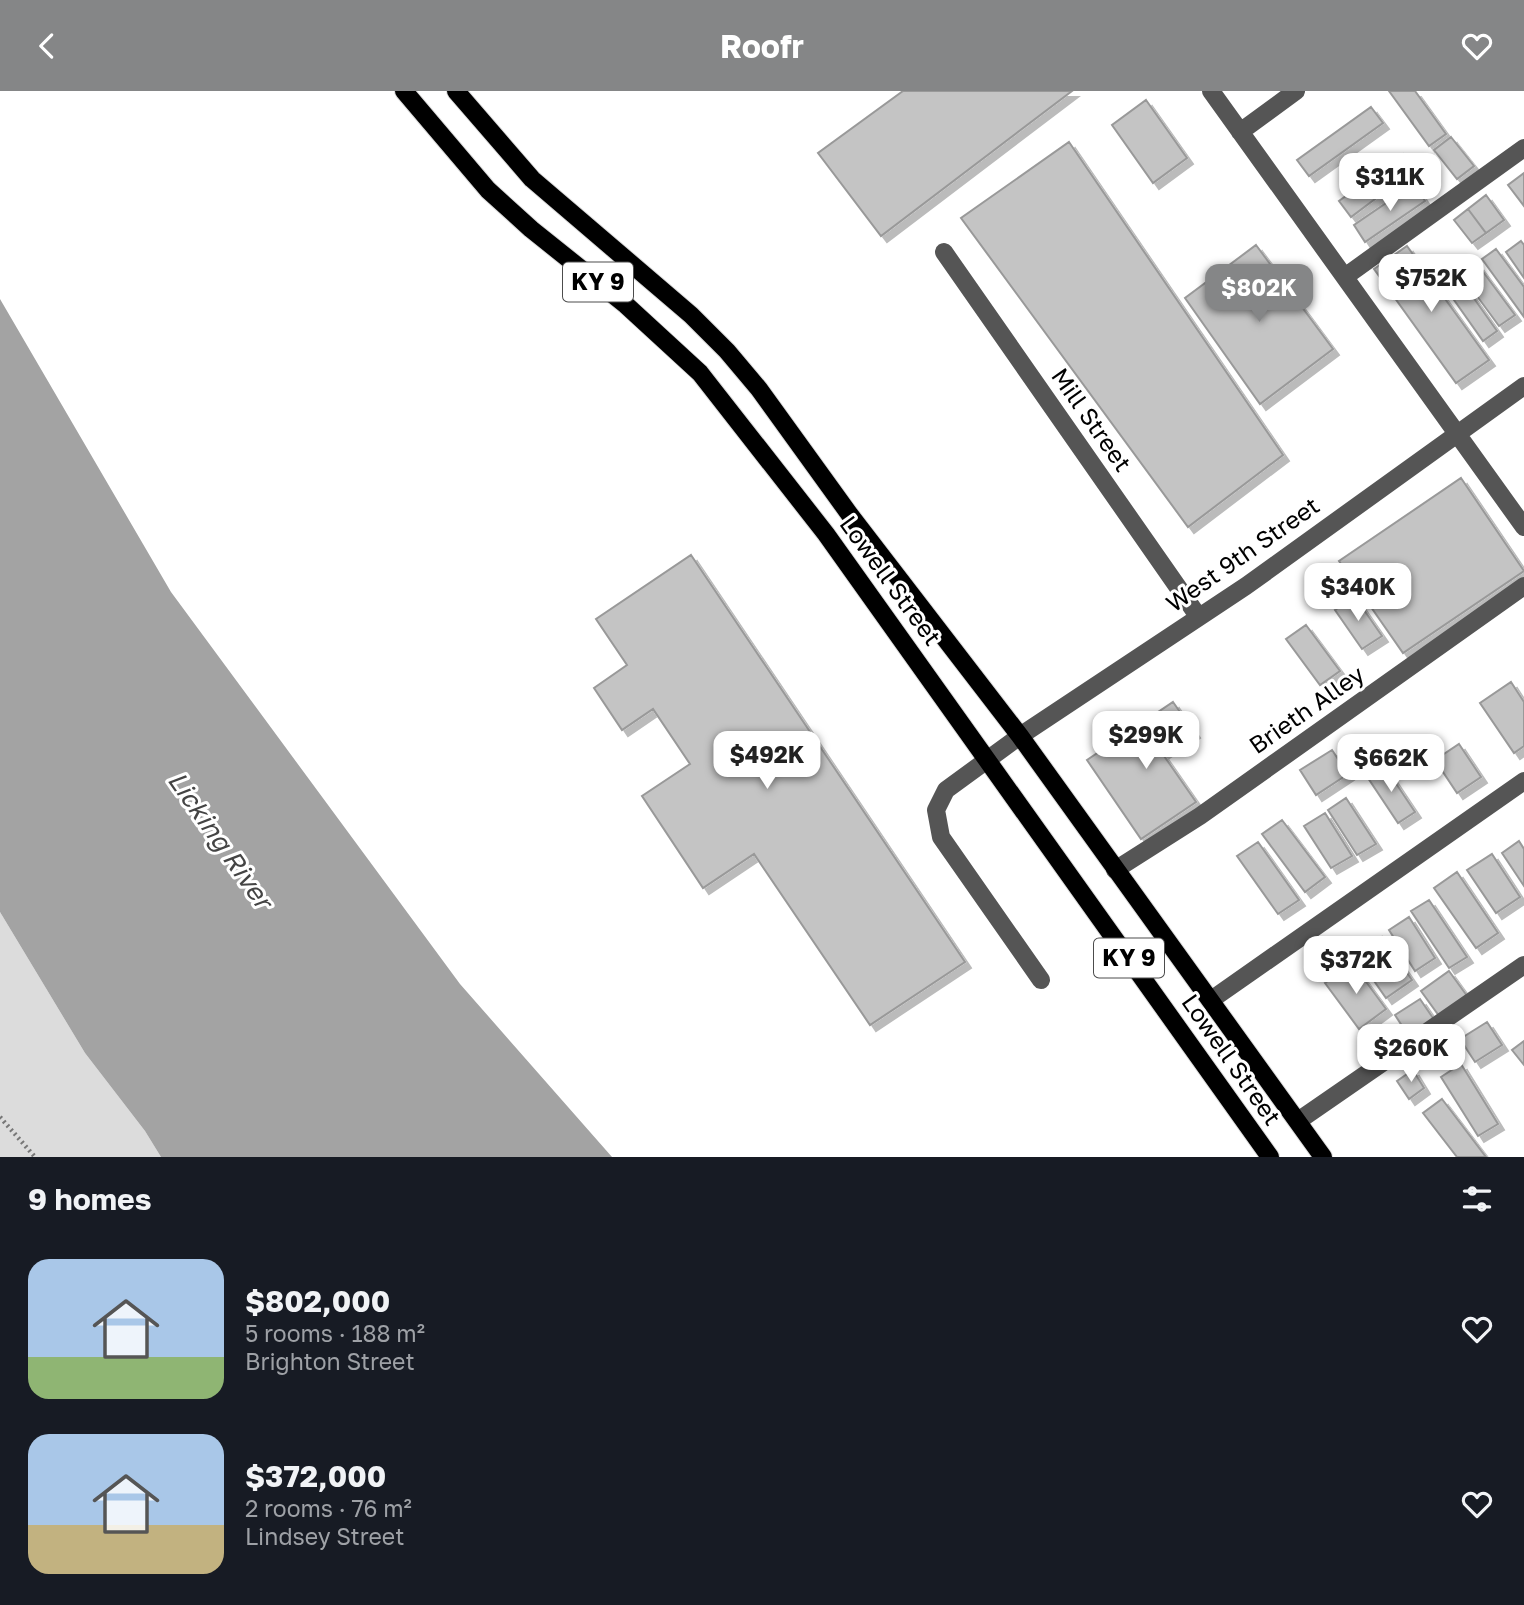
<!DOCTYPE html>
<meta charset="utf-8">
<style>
:root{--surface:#171b24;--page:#20242c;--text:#f1f3f6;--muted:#9ea1a6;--accent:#858687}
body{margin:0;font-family:"Golos Text",sans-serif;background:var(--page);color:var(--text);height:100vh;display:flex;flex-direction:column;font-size:26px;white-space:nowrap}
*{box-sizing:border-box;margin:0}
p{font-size:23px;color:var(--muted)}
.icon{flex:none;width:38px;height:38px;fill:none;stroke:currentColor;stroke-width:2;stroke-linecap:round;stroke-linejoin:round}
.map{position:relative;height:1066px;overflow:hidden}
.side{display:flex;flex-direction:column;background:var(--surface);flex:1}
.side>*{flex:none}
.price{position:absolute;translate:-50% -60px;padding:0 16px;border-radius:14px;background:#fff;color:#222;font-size:23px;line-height:46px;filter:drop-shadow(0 2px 4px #0008)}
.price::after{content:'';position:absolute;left:50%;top:42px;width:21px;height:16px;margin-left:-10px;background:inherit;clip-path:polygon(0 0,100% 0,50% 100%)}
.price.selected{background:var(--accent);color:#fff}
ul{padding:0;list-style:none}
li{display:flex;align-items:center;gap:21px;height:175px;padding:0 28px}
li span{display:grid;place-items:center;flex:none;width:196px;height:140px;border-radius:21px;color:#555}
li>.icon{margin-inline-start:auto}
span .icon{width:84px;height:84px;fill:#fffc;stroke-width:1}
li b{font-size:30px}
h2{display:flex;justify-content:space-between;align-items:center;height:84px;padding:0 28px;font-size:30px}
header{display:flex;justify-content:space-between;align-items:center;height:91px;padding:0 28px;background:var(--accent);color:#fff;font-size:32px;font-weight:700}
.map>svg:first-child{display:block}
</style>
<header><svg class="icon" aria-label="back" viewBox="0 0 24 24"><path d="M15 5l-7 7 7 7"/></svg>Roofr<svg class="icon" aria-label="heart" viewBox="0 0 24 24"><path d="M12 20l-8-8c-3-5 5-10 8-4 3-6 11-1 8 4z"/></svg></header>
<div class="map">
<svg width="1524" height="1066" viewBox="0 0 1524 1066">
<defs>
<filter id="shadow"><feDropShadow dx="6" dy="6" stdDeviation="0" flood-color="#0004"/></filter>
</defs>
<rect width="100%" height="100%" fill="#fff"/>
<!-- green -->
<path fill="#dcdcdc" d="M0,821L85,962L145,1040L161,1066H0Z"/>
<!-- water -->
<path fill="#a3a3a3" d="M0,208L171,501L460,893L612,1066H161L145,1040L85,962L0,821Z"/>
<!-- building -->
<path fill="#c4c4c4" stroke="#999" stroke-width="2" filter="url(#shadow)" d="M903,0H1072L881,145L818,62Z
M1389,0H1415L1446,43L1429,55Z
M1146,9L1187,67L1153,92L1112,34Z
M1371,16L1383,32L1309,85L1297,69Z
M1451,46L1474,75L1457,88L1434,59Z
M1069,51L1283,364L1188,436L961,127Z
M1403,63L1415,78L1351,126L1339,110Z
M1524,82V115L1508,94Z
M1414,93L1425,110L1365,151L1354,134Z
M1486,104L1504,129L1486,142L1468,118Z
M1468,118L1486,142L1472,152L1454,129Z
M1521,150L1524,154V187L1506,161Z
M1256,154L1333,258L1260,313L1185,207Z
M1407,155L1489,269L1456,292L1374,178Z
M1496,158L1524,196V226L1482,168Z
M1478,174L1515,224L1499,235L1463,186Z
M1461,189L1497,240L1483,250L1447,199Z
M1461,387L1524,480L1403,562L1339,470Z
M691,464L965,871L870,934L754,763L703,797L642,705L690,673L653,618L622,639L594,597L627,574L596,528Z
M1355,506L1382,545L1362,558L1335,519Z
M1306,534L1340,580L1320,594L1286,548Z
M1511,591L1524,611V655L1514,662L1480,612Z
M1173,611L1194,641L1162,662L1196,711L1141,748L1087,669Z
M1459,653L1481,686L1457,702L1435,669Z
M1332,659L1348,683L1316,704L1300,679Z
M1383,673L1415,721L1398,732L1366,684Z
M1346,707L1376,753L1357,764L1328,719Z
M1325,722L1352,765L1331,777L1304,735Z
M1282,729L1325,786L1305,801L1262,743Z
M1519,750L1524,758V795L1502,762Z
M1258,751L1299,809L1278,823L1237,765Z
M1492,763L1520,806L1496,822L1467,779Z
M1457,781L1498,842L1476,857L1434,797Z
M1429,809L1467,866L1449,877L1411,820Z
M1409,826L1435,867L1415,880L1389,839Z
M1382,846L1412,889L1386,907L1356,864Z
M1353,873L1386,918L1359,938L1325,892Z
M1449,880L1470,909L1442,929L1421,900Z
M1420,908L1435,930L1410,947L1395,924Z
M1487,931L1502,954L1475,971L1460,948Z
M1524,950V974L1512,959Z
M1461,973L1498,1033L1478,1045L1441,986Z
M1413,979L1424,997L1409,1008L1397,990Z
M1442,1008L1486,1066H1457L1423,1022Z"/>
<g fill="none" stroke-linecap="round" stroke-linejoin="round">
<defs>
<path id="major" d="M404,0L488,99L531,138L626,214L700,282L826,443L1270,1066
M456,0L532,88L691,224L727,260L759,298L850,424L1020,645L1323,1066"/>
</defs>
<!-- major casing -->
<use href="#major" stroke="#dbdbdb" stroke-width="20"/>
<!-- path -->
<path stroke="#777" stroke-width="4.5" stroke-dasharray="2 3.5" stroke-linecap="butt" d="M0,1026L35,1066"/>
<!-- minor -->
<path stroke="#555" stroke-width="18" d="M1211,0L1524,436
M1240,41L1296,0
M944,161L1198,525
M1346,185L1524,57
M1115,779L1200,725L1524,495
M1041,889L941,746L936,719L946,699L1020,645L1246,495L1524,295
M1211,909L1524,690
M1298,1030L1524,874"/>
<!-- major -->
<use href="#major" stroke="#000" stroke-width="18"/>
</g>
<g text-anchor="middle" stroke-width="6" stroke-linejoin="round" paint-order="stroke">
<!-- shield labels -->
<g fill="#fff" stroke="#4c4c4c" stroke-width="2">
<rect x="563" y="171.5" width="70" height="39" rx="5"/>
<rect x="1094" y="847.5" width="70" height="39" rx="5"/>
</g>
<g font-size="23" font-weight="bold" fill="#000">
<text x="598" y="199">KY 9</text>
<text x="1129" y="875">KY 9</text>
</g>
<!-- street labels -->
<g font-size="24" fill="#000" stroke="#fff">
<text transform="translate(1091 329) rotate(55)" y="8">Mill Street</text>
<text transform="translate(1243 464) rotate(-35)" y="8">West 9th Street</text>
<text transform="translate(890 490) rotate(54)" y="8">Lowell Street</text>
<text transform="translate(1307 619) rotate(-35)" y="8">Brieth Alley</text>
<text transform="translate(1231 969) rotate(55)" y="8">Lowell Street</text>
</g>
<!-- water labels -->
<g font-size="26" font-style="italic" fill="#444" stroke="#fff">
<text transform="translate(220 749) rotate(55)" y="9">Licking River</text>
</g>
</g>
</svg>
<b class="price" style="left:1390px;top:122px">$311K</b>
<b class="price" style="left:1431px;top:223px">$752K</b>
<b class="price selected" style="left:1259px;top:233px">$802K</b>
<b class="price" style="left:1358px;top:532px">$340K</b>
<b class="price" style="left:1146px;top:680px">$299K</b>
<b class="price" style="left:767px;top:700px">$492K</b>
<b class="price" style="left:1391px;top:703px">$662K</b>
<b class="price" style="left:1356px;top:905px">$372K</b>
<b class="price" style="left:1411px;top:993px">$260K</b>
</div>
<section class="side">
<h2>9 homes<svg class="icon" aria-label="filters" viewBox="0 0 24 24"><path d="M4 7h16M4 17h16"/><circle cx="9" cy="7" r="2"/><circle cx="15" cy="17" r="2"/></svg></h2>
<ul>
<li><span style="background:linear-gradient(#a9c7e8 70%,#8fb573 0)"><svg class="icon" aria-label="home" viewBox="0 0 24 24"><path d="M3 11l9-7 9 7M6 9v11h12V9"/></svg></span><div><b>$802,000</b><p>5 rooms · 188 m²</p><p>Brighton Street</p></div><svg class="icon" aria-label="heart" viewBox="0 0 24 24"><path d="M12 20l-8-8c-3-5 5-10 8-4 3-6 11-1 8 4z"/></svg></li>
<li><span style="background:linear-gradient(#a9c7e8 65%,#c2b280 0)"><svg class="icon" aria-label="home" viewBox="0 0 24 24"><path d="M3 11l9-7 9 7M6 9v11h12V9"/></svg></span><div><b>$372,000</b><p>2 rooms · 76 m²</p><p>Lindsey Street</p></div><svg class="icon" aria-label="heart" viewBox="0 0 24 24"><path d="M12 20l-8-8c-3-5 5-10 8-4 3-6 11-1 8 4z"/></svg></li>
</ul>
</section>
